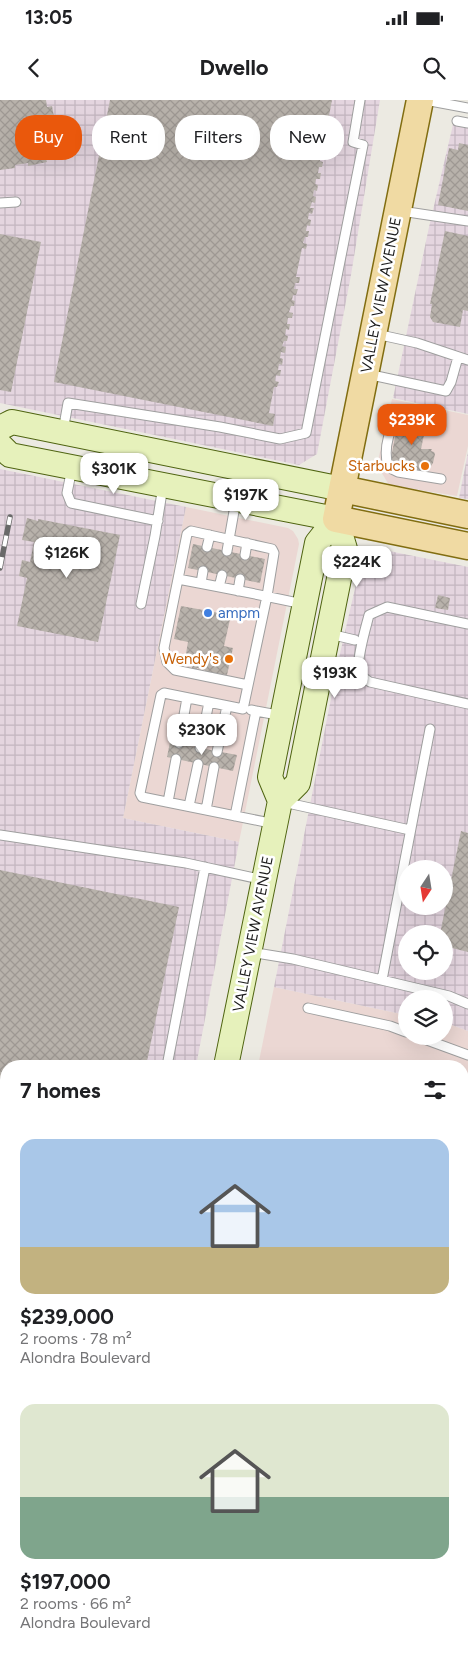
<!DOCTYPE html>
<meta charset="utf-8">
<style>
:root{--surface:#fff;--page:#f6f6f6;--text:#202124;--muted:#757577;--accent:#ea580c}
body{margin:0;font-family:Figtree,sans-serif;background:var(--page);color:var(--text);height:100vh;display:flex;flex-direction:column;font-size:19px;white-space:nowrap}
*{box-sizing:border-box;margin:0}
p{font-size:16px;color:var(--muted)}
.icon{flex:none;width:28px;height:28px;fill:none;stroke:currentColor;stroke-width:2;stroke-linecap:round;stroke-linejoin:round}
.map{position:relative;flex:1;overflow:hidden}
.panel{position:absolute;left:0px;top:960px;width:469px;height:600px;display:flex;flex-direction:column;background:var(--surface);border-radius:20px 20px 0 0;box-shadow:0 5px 20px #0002}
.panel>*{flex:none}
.guide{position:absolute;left:15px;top:15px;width:439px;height:45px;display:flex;gap:10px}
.needle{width:32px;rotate:192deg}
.tools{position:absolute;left:398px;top:760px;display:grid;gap:10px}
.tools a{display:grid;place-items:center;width:55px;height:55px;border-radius:50%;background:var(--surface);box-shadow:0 5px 20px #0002;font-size:25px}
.price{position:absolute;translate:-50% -42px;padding:0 11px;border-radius:10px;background:#fff;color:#222;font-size:16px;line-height:32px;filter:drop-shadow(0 1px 2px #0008)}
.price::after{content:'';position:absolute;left:50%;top:30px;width:15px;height:11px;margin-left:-8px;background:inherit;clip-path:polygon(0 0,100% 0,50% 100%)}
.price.selected{background:var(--accent);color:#fff}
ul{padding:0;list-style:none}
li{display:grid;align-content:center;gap:10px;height:265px;padding:0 20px}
li span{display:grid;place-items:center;height:155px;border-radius:15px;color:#555}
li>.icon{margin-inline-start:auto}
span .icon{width:90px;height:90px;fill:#fffc;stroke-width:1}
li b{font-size:21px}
h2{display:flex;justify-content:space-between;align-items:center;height:60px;padding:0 20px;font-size:21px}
.pill{padding:0 18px;border-radius:20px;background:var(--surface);box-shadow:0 5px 20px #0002;font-size:18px;line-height:45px}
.pill.selected{background:var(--accent);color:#fff}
.status{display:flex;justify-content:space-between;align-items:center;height:35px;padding:0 25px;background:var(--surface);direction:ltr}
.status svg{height:14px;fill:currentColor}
header{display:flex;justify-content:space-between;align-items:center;height:65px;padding:0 20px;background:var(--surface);font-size:22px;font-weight:700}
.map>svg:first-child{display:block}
</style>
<div class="status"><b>13:05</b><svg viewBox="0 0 49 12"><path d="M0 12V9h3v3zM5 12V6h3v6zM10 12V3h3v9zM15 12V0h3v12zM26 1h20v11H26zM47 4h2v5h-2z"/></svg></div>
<header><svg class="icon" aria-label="back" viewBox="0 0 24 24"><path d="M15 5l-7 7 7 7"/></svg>Dwello<svg class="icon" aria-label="search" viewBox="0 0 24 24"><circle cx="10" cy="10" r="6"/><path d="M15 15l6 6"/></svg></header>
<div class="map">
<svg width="468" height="1560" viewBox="0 0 468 1560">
<defs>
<pattern id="industrial-grid" width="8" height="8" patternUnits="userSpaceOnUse" patternTransform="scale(1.25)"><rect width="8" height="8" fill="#e4d5df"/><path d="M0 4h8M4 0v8" fill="none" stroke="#c3b6bf"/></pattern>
<pattern id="building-cross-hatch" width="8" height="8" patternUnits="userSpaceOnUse" patternTransform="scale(1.25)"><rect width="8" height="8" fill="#b8b2ab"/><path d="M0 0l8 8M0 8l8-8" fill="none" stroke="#9e9893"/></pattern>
</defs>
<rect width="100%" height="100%" fill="#eceae2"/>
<!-- commercial -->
<path fill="#ebd7d3" d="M392,299L468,315V346L457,396L389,385L377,365Z
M186,407L288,428L293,431L298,439L299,444L239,742L123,718Z
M274,887L406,915V936H444V922L468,931V1273L462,1272V966H258Z"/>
<!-- industrial -->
<path fill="url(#industrial-grid)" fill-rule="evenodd" d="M0,0H380L351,175L317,354L299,365L0,303Z
M455,16L468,19V314L393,298L429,127Z
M468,352V399L459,398Z
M0,369L186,407L123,718L239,742L196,966H6V1203L0,1201Z
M379,449L468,467V931L444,922V899H406V915L274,887L339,558L362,458ZM406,769H444V806H406ZM406,834H444V871H406Z
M0,1245L6,1246V1554H79L77,1560H0Z
M463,1350L468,1351V1560H135L136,1554H462Z"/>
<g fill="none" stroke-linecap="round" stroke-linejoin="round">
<!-- stream -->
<path stroke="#a7c4d4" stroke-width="4.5" d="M0,1220L6,1221
M462,1314L468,1315"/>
</g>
<!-- building -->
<path fill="url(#building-cross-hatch)" d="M0,0H46L47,7L52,6L57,32L51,33L55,58L46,59L47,62L28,66V63L15,65V68L0,70Z
M110,0H332L325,37L328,38L327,44L323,43L322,49L325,50L324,56L321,55L320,61L323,62L322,67H319L318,73H321L320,79H316L315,84L318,85L317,91L314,90L313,96L316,97L315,103L312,102L310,108H314L312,114L309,113L308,119L311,120L310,126L307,125L306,131H309L308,137H305L303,143L307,144L306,149L302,148L296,177H300L299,183H295L294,189H298L296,195H293L292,200L295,201L294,206H291L289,212L293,213L292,218H288L287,224H290L289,230L286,229L285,235L288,236L287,241H284L282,246L286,247L285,253L281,252L280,258L283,259L282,265L279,264L278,270H281L280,276L276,275L275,281L279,282L277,287H274L269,313L275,314L273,326L54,282Z
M459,43L468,45V111L438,105L449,48L458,50Z
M445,131L468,136V211L463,210L460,227L433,222L430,217L432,204H430Z
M0,134L41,142L11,292L0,290Z
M403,318L429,324L427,336L424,335L421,349H432L431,351L434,352L435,354L433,363L431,366H429L426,373L412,370V367L390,363L396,332L398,324L402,325Z
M27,418L38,421V419L120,435L98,542L17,526L27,478L19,476L22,460L30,462L34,442L22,440Z
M193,444L265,459L260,483L188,468Z
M438,495L450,498L448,510L435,508Z
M181,506L231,515L224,546L233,548L227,575L205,572V570L197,568V570L192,569V567L184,565L188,542L174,539Z
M170,642L237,655L233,671L167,657Z
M461,731L468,733V852L444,846V834H440Z
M0,770L179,807L146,966H6V1165L0,1164Z
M0,1258L6,1259V1315L0,1314Z
M0,1409L6,1410V1554H29L28,1560H0Z
M465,1454H468V1560H147L148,1554H462V1455H465Z"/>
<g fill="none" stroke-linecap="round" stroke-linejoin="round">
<defs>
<path id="lane" d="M425,0L468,8
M457,21L468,23
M0,103L16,102
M401,111L468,121
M376,234L417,243L468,260
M367,274L446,291L451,282L458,257
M404,312C389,324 383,348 388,367L398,372L441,379
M63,331L68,303L220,327L280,339L306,333L363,45L353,42L360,0
M72,368L67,393L71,403L158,421
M207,447L210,435
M227,451L236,400
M245,455L247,443
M178,479L164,548L167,562L175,570L248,585
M201,483L203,471
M219,487L222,475
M238,491L240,479
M141,504L155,436L163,386
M468,524L387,507L369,515C366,527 356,560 359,571C361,577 365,579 370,582L468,604
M334,535L355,540
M251,610L283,616
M179,643L187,598
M200,648L209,602
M217,652L227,606
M168,702L176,659
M283,702L410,730
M189,706L198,664
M206,710L214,667
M235,716L256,611
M275,724L142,697L140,693L161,595L164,593L243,609L267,496L274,453L272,449L191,431L187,434L178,479C220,487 262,495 303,504
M0,735L186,763L264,780
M250,852L293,859L449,896L468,904
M382,880L430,629
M308,908L390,926L406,932
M416,936L468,955
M167,966L205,767
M462,1100L468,1102
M462,1238L468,1236
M0,1341L6,1342
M462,1367L468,1368
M0,1389L6,1390
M462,1407L468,1408
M51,1560L53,1554"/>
<path id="secondary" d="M0,328L12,322L342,389
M0,345L10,355L336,419
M280,701L298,683L323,558L345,449L336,419
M226,966L280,701L270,677L317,443L336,419
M90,1560L91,1554
M122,1560L123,1554"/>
<path id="primary" d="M420,0L336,419L468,446
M342,389L468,415"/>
</defs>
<!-- lane casing -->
<use href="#lane" stroke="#9f9f9f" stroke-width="11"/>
<!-- secondary casing -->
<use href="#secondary" stroke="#4f6411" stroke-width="26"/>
<!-- primary casing -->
<use href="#primary" stroke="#816d11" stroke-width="29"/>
<!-- lane -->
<use href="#lane" stroke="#fff" stroke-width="9"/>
<!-- secondary -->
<use href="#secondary" stroke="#e6f1bb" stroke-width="24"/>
<!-- primary -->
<use href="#primary" stroke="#f0daa3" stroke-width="26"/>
<defs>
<path id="rail" d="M0,468L10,417
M0,1169L6,1170
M0,1182L6,1184
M0,1192L6,1193"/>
</defs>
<!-- rail casing -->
<use href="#rail" stroke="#696969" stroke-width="5.5"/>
<!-- rail -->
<use href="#rail" stroke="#fff" stroke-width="4" stroke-dasharray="11" stroke-linecap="butt"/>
</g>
<!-- markers -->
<g fill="#e8710a" stroke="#fff" stroke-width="2">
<circle cx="425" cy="366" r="5"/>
<circle cx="229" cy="559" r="5"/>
</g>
<circle fill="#3f7fe0" stroke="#fff" stroke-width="2" cx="208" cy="513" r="5"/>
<g text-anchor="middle" stroke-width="5" stroke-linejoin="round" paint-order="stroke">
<!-- street labels -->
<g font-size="15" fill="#1b1b1b" stroke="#fff">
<text transform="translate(381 195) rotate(-79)" y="5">VALLEY VIEW AVENUE</text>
<text transform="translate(253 834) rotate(-79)" y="5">VALLEY VIEW AVENUE</text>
</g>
<!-- food labels -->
<g font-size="15" fill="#c56008" stroke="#fff" text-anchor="end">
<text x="415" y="371">Starbucks</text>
<text x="219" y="564">Wendy's</text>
</g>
<!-- shop labels -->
<g font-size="15" fill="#366cbe" stroke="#fff" text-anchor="start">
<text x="218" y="518">ampm</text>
</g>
</g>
</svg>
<div class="tools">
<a><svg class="needle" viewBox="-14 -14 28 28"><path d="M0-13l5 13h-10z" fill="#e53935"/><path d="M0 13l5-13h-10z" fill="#757577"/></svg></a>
<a><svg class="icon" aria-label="locate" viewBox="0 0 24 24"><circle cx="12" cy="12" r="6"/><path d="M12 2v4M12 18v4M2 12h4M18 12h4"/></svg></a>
<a><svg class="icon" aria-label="layers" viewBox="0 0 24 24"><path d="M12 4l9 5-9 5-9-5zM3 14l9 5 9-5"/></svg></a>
</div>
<b class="price selected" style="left:412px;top:346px">$239K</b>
<b class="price" style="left:114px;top:395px">$301K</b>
<b class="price" style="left:246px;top:421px">$197K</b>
<b class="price" style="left:67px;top:479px">$126K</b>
<b class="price" style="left:357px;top:488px">$224K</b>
<b class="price" style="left:335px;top:599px">$193K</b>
<b class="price" style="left:202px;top:656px">$230K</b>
<div class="guide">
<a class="pill selected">Buy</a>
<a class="pill">Rent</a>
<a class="pill">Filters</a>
<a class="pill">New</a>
</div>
<section class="panel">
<h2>7 homes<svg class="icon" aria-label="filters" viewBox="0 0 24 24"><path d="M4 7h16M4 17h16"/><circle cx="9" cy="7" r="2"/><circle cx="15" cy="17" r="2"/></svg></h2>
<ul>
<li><span style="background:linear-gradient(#a9c7e8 70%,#c2b280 0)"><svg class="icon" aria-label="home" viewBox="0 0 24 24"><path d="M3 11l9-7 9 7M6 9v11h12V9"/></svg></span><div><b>$239,000</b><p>2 rooms · 78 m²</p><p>Alondra Boulevard</p></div></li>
<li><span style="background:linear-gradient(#dfe7d0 60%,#7fa58c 0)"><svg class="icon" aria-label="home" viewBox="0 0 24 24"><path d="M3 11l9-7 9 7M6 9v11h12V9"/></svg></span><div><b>$197,000</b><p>2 rooms · 66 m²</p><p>Alondra Boulevard</p></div></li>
</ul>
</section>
</div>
